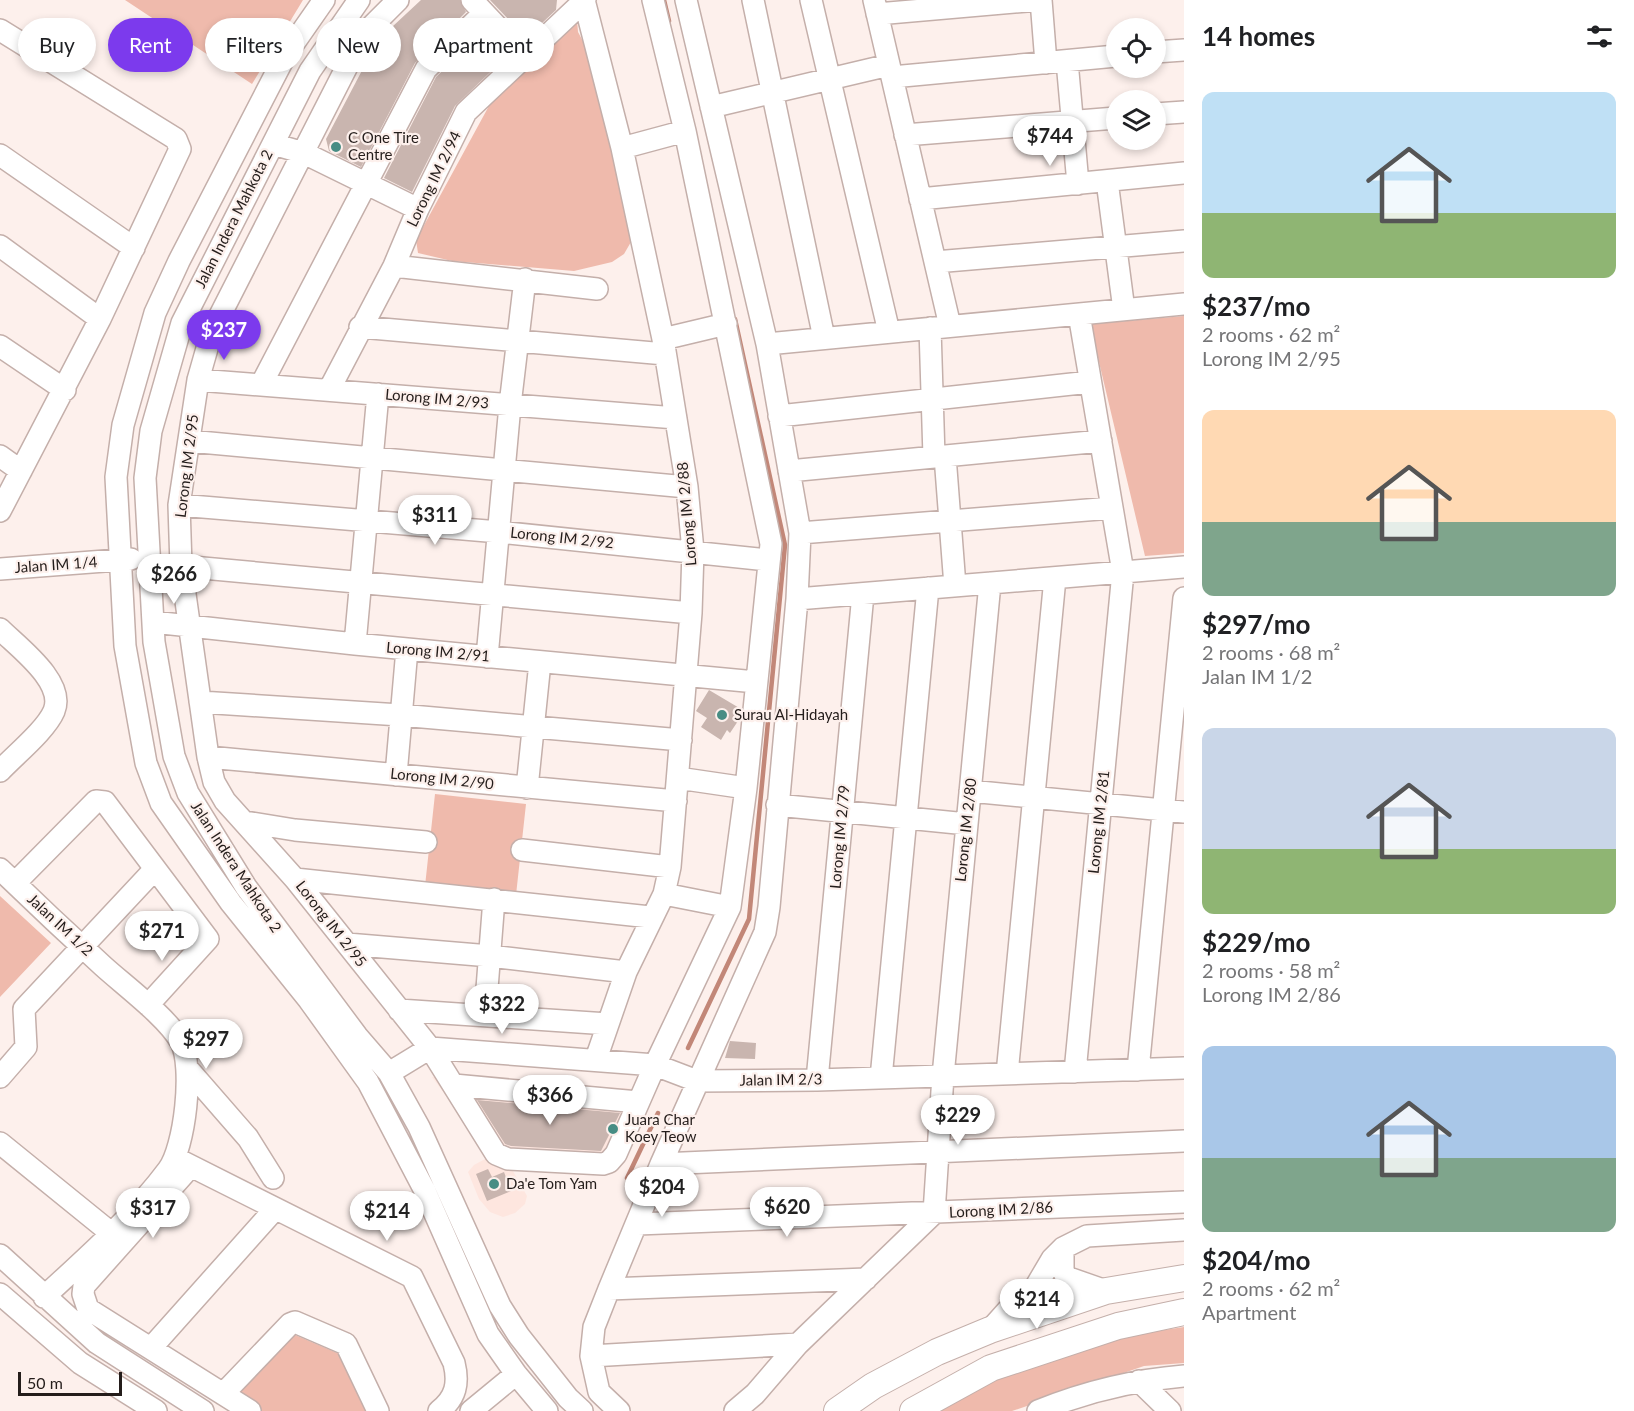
<!DOCTYPE html>
<meta charset="utf-8">
<style>
:root{--surface:#fff;--page:#f2f2f2;--text:#202124;--muted:#757577;--accent:#7c3aed}
body{margin:0;font-family:Lato,sans-serif;background:var(--page);color:var(--text);height:100vh;display:flex;flex-direction:column;font-size:22px;white-space:nowrap}
*{box-sizing:border-box;margin:0}
p{font-size:20px;color:var(--muted)}
.icon{flex:none;width:33px;height:33px;fill:none;stroke:currentColor;stroke-width:2;stroke-linecap:round;stroke-linejoin:round}
.map{position:relative;flex:1;overflow:hidden}
.details{display:flex;flex-direction:column;background:var(--surface);width:450px}
.details>*{flex:none}
.guide{position:absolute;left:18px;top:18px;width:570px;height:54px;display:flex;gap:12px}
.controls{position:absolute;left:1106px;top:18px;display:grid;gap:12px}
.controls a{display:grid;place-items:center;width:60px;height:60px;border-radius:50%;background:var(--surface);box-shadow:0 3px 9px #0003;font-size:30px}
.scale{position:absolute;left:18px;bottom:15px;width:104px;box-sizing:border-box;padding-left:6px;border:3px solid #241d1b;border-top:0;font-size:16px;line-height:21px;white-space:nowrap;color:#241d1b;-webkit-text-stroke:4px #fdf0ec;paint-order:stroke}
.price{position:absolute;translate:-50% -51px;padding:0 14px;border-radius:21px;background:#fff;color:#222;font-size:20px;line-height:39px;filter:drop-shadow(0 2px 3px #0008)}
.price::after{content:'';position:absolute;left:50%;top:36px;width:18px;height:14px;margin-left:-9px;background:inherit;clip-path:polygon(0 0,100% 0,50% 100%)}
.price.selected{background:var(--accent);color:#fff}
ul{padding:0;list-style:none}
li{display:grid;align-content:center;gap:12px;height:318px;padding:0 18px}
li span{display:grid;place-items:center;height:186px;border-radius:12px;color:#555}
li>.icon{margin-inline-start:auto}
span .icon{width:108px;height:108px;fill:#fffc;stroke-width:1}
li b{font-size:26px}
h2{display:flex;justify-content:space-between;align-items:center;height:72px;padding:0 18px;font-size:26px}
.pill{padding:0 21px;border-radius:27px;background:var(--surface);box-shadow:0 3px 9px #0003;font-size:21px;line-height:54px}
.pill.selected{background:var(--accent);color:#fff}
main{display:flex;flex:1;min-height:0}
.map>svg:first-child{display:block}
</style>
<main>
<div class="map">
<svg width="1184" height="1411" viewBox="0 0 1184 1411">
<rect width="100%" height="100%" fill="#fdf0ec"/>
<!-- built -->
<path fill="#fee6df" d="M432,1077L638,1089L616,1164L516,1163L513,1171L527,1196L525,1204L515,1213L503,1217L490,1212L479,1199L468,1172L474,1165L487,1158L489,1153Z"/>
<!-- green -->
<path fill="#efbaac" d="M125,0H303L252,84Z
M577,20L578,32L586,47L635,235L624,254L612,262L574,271L452,261L418,253L416,240L490,104L532,60Z
M1184,316V553L1145,556L1090,324Z
M435,794L526,804L516,895L425,886Z
M0,896L51,943L0,997Z
M1184,1327V1363L1144,1366L1012,1411H931L997,1375L1124,1336Z
M288,1332L342,1355L367,1411H234L223,1404Z"/>
<g fill="none" stroke-linecap="round" stroke-linejoin="round">
<!-- stream -->
<path stroke="#c28778" stroke-width="4.5" d="M664,0L669,21
M688,1048L749,919L785,545L735,319
M627,1178L658,1113"/>
</g>
<!-- building -->
<path fill="#c9b5af" d="M421,0H460L466,12L415,63L361,167L329,151L326,139L378,40Z
M490,0H557L556,10L526,38Z
M484,31L507,56L455,106L412,192L384,178L436,77Z
M709,690L741,709L740,718L730,733L727,730L721,740L701,727L707,718L696,711Z
M730,1041L756,1043L755,1059L725,1058Z
M477,1100L620,1113L601,1151L511,1146L505,1144Z
M488,1169L492,1177L504,1172L511,1191L487,1201L476,1174Z"/>
<g fill="none" stroke-linecap="round" stroke-linejoin="round">
<defs>
<path id="minor" d="M324,0L285,56L179,261L155,313L123,425L116,477L125,646L146,763L161,803L231,903L309,1000L368,1082L424,1189L488,1334L516,1374L547,1411
M359,0L310,71L182,323L151,431L145,478L154,642L174,756L188,793L246,887L357,1036L389,1073L419,1127L500,1306L519,1336L568,1398L582,1411
M398,0L363,35L212,331L198,380L179,505L181,566L208,757L214,782L225,801L295,879L430,1048L496,1154L508,1159L603,1164L609,1162L616,1154L655,1065L730,907L746,788L771,544L685,131L653,0
M472,0L525,56
M584,0L622,148L663,339L687,487L693,551L691,613L670,867L664,894L626,972L596,1059
M686,0L767,344L800,533L797,599L769,907L765,932L661,1164L609,1289L594,1327L591,1356L798,1344
M753,0L824,338
M811,0L889,332
M874,0L950,326
M1041,0L1046,63
M877,14L1039,0
M0,30L176,139L180,149L100,319L0,511
M1155,52L1184,50
M1067,61L1078,184
M892,77L1116,56
M711,107L889,65
M1155,114L1184,112
M905,135L1116,118
M273,144L304,153L418,209
M622,148L685,131
M0,155L134,248
M1107,181L1124,310
M920,199L1184,173
M0,246L100,319
M935,262L1184,241
M394,266L597,289
M360,327L665,354
M930,328L934,457
M663,339L726,324
M767,344L1184,304
M0,346L65,390
M198,380L676,418
M261,385L426,69L484,13
M329,390L394,266L418,209L466,112L585,0
M779,416L1090,382
M189,441L687,487
M0,456L21,471
M945,456L955,586
M789,471L1101,441
M179,505L499,532L768,560
M800,533L1112,508
M181,566L691,613
M0,569L131,559
M797,599L1184,567
M153,622L355,644L756,682
M0,629C18,647 66,682 54,711C46,730 15,755 0,771
M355,644L378,394
M487,657L510,405L525,279
M200,702L400,715L681,740
M208,757L676,801
M396,775L407,649
M678,778L746,788
M527,788L540,662
M970,791L1184,812
M777,805L967,824
M245,822L295,830L426,842
M522,850L670,867
M0,869C34,902 68,934 103,966C125,986 167,1017 181,1042C194,1066 185,1148 168,1170C133,1217 87,1257 44,1297
M295,879L650,917
M15,883L96,801L105,802L208,939L148,1005
M664,894L730,907
M347,944L490,956L626,972
M399,1010L608,1024
M485,1014L494,899
M187,1068L248,1138L273,1178
M1138,1070L1184,598
M1075,1072L1123,572L1079,314
M389,1073L430,1048L655,1065L697,1081L817,1080L1184,1068
M1007,1074L1055,578
M0,1077L26,1047L24,1009L155,869
M881,1078L928,588
M817,1080L863,594
M454,1085L638,1102
M0,1143L111,1233
M175,1158L412,1277L454,1363C459,1383 456,1398 439,1411
M661,1164L1184,1141
M191,1166L84,1286L83,1294L88,1309L250,1411
M934,1213L943,1076L990,583
M638,1224L1184,1202
M1063,1248V1270L1066,1277L1106,1291
M0,1255L97,1343L203,1411
M609,1289L866,1279
M0,1294L80,1363L156,1411
M990,1330L1007,1311L1032,1293L1052,1259L1063,1248L1087,1236L1184,1230
M151,1348L275,1209
M591,1356L599,1392L619,1411
M1139,1381L1170,1411
M223,1394L290,1324L295,1322L346,1344L378,1411
M471,1411L516,1374
M735,1411L755,1394L798,1344L934,1213
M1038,1411C1085,1392 1134,1380 1184,1376"/>
<path id="major" d="M837,1411L873,1386L937,1352L990,1330L1106,1291L1184,1278
M913,1411L991,1368L1118,1326L1184,1312"/>
</defs>
<!-- minor casing -->
<use href="#minor" stroke="#c4afaa" stroke-width="24"/>
<!-- major casing -->
<use href="#major" stroke="#c4afaa" stroke-width="28"/>
<!-- minor -->
<use href="#minor" stroke="#fff" stroke-width="21"/>
<!-- major -->
<use href="#major" stroke="#fff" stroke-width="26"/>
</g>
<!-- markers -->
<g fill="#478d84" stroke="#fdf0ec" stroke-width="2">
<circle cx="336" cy="147" r="6"/>
<circle cx="722" cy="715" r="6"/>
<circle cx="613" cy="1129" r="6"/>
<circle cx="494" cy="1184" r="6"/>
</g>
<g text-anchor="middle" stroke-width="4.5" stroke-linejoin="round" paint-order="stroke">
<!-- poi labels -->
<g font-size="15" fill="#241d1b" stroke="#fdf0ec" text-anchor="start">
<text x="348" y="143">C One Tire<tspan x="348" dy="17">Centre</tspan></text>
<text x="734" y="720">Surau Al-Hidayah</text>
<text x="625" y="1125">Juara Char<tspan x="625" dy="17">Koey Teow</tspan></text>
<text x="506" y="1189">Da'e Tom Yam</text>
</g>
<!-- street labels -->
<g font-size="15" fill="#241d1b" stroke="#fdf0ec">
<text transform="translate(434 179) rotate(-64)" y="5">Lorong IM 2/94</text>
<text transform="translate(234 219) rotate(-63)" y="5">Jalan Indera Mahkota 2</text>
<text transform="translate(437 399) rotate(5)" y="5">Lorong IM 2/93</text>
<text transform="translate(187 466) rotate(-83)" y="5">Lorong IM 2/95</text>
<text transform="translate(687 514) rotate(-95)" y="5">Lorong IM 2/88</text>
<text transform="translate(562 538) rotate(6)" y="5">Lorong IM 2/92</text>
<text transform="translate(56 565) rotate(-4)" y="5">Jalan IM 1/4</text>
<text transform="translate(438 652) rotate(5)" y="5">Lorong IM 2/91</text>
<text transform="translate(442 779) rotate(6)" y="5">Lorong IM 2/90</text>
<text transform="translate(1099 822) rotate(-84)" y="5">Lorong IM 2/81</text>
<text transform="translate(966 830) rotate(-84)" y="5">Lorong IM 2/80</text>
<text transform="translate(840 837) rotate(-85)" y="5">Lorong IM 2/79</text>
<text transform="translate(236 867) rotate(57)" y="5">Jalan Indera Mahkota 2</text>
<text transform="translate(331 924) rotate(52)" y="5">Lorong IM 2/95</text>
<text transform="translate(60 925) rotate(43)" y="5">Jalan IM 1/2</text>
<text transform="translate(781 1080) rotate(-1)" y="5">Jalan IM 2/3</text>
<text transform="translate(1001 1210) rotate(-3)" y="5">Lorong IM 2/86</text>
</g>
</g>
</svg>
<div class="controls">
<a><svg class="icon" aria-label="locate" viewBox="0 0 24 24"><circle cx="12" cy="12" r="6"/><path d="M12 2v4M12 18v4M2 12h4M18 12h4"/></svg></a>
<a><svg class="icon" aria-label="layers" viewBox="0 0 24 24"><path d="M12 4l9 5-9 5-9-5zM3 14l9 5 9-5"/></svg></a>
</div>
<div class="scale">50 m</div>
<b class="price" style="left:1050px;top:167px">$744</b>
<b class="price selected" style="left:224px;top:361px">$237</b>
<b class="price" style="left:435px;top:546px">$311</b>
<b class="price" style="left:174px;top:605px">$266</b>
<b class="price" style="left:162px;top:962px">$271</b>
<b class="price" style="left:502px;top:1035px">$322</b>
<b class="price" style="left:206px;top:1070px">$297</b>
<b class="price" style="left:550px;top:1126px">$366</b>
<b class="price" style="left:958px;top:1146px">$229</b>
<b class="price" style="left:662px;top:1218px">$204</b>
<b class="price" style="left:787px;top:1238px">$620</b>
<b class="price" style="left:153px;top:1239px">$317</b>
<b class="price" style="left:387px;top:1242px">$214</b>
<b class="price" style="left:1037px;top:1330px">$214</b>
<div class="guide">
<a class="pill">Buy</a>
<a class="pill selected">Rent</a>
<a class="pill">Filters</a>
<a class="pill">New</a>
<a class="pill">Apartment</a>
</div>
</div>
<section class="details">
<h2>14 homes<svg class="icon" aria-label="filters" viewBox="0 0 24 24"><path d="M4 7h16M4 17h16"/><circle cx="9" cy="7" r="2"/><circle cx="15" cy="17" r="2"/></svg></h2>
<ul>
<li><span style="background:linear-gradient(#bfe0f5 65%,#8fb573 0)"><svg class="icon" aria-label="home" viewBox="0 0 24 24"><path d="M3 11l9-7 9 7M6 9v11h12V9"/></svg></span><div><b>$237/mo</b><p>2 rooms · 62 m²</p><p>Lorong IM 2/95</p></div></li>
<li><span style="background:linear-gradient(#ffd9b3 60%,#7fa58c 0)"><svg class="icon" aria-label="home" viewBox="0 0 24 24"><path d="M3 11l9-7 9 7M6 9v11h12V9"/></svg></span><div><b>$297/mo</b><p>2 rooms · 68 m²</p><p>Jalan IM 1/2</p></div></li>
<li><span style="background:linear-gradient(#c9d6e8 65%,#8fb573 0)"><svg class="icon" aria-label="home" viewBox="0 0 24 24"><path d="M3 11l9-7 9 7M6 9v11h12V9"/></svg></span><div><b>$229/mo</b><p>2 rooms · 58 m²</p><p>Lorong IM 2/86</p></div></li>
<li><span style="background:linear-gradient(#a9c7e8 60%,#7fa58c 0)"><svg class="icon" aria-label="home" viewBox="0 0 24 24"><path d="M3 11l9-7 9 7M6 9v11h12V9"/></svg></span><div><b>$204/mo</b><p>2 rooms · 62 m²</p><p>Apartment</p></div></li>
</ul>
</section>
</main>
